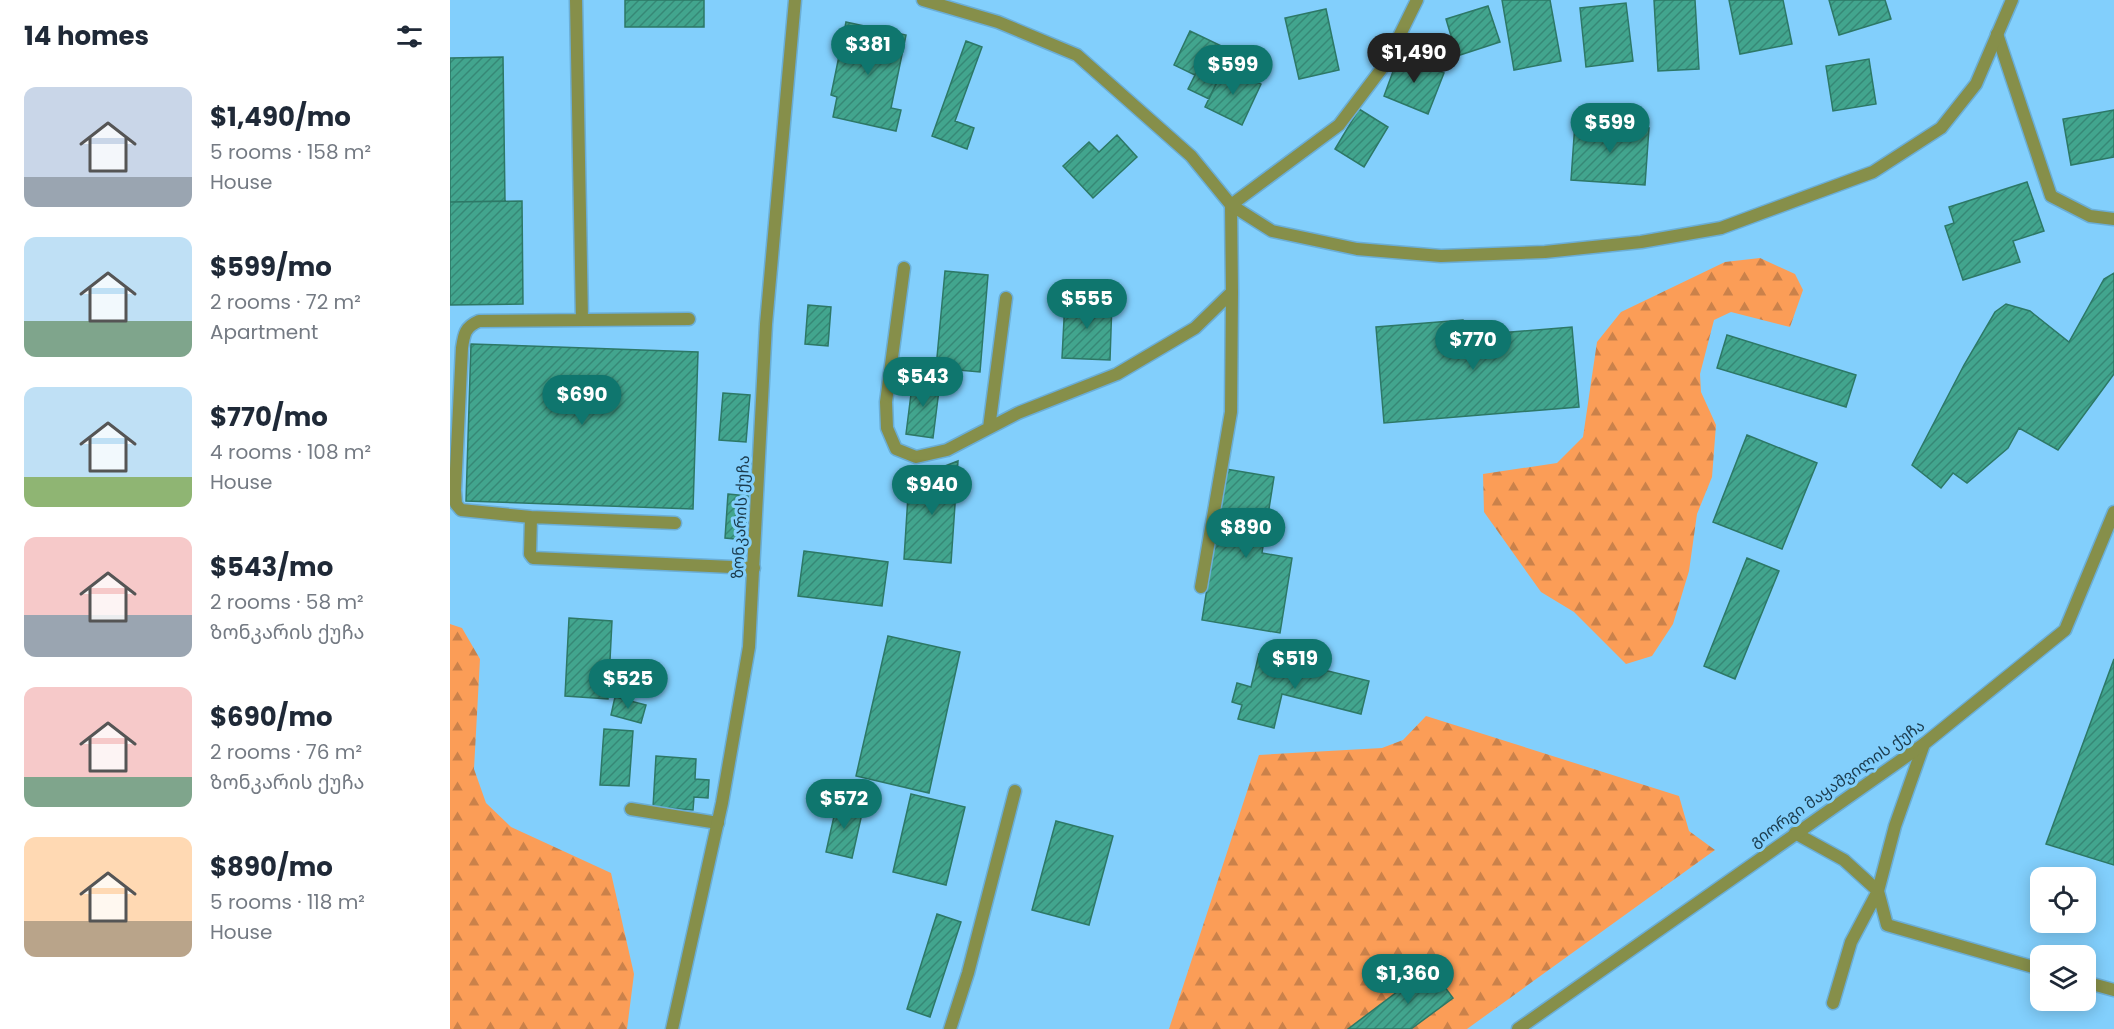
<!DOCTYPE html>
<meta charset="utf-8">
<style>
:root{--surface:#fff;--page:#f2f2f3;--text:#1f2937;--muted:#747a83;--accent:#0f766e}
body{margin:0;font-family:Poppins,"Noto Sans Georgian",sans-serif;background:var(--page);color:var(--text);height:100vh;display:flex;flex-direction:column;font-size:22px;white-space:nowrap}
*{box-sizing:border-box;margin:0}
p{font-size:20px;color:var(--muted)}
.icon{flex:none;width:33px;height:33px;fill:none;stroke:currentColor;stroke-width:2;stroke-linecap:round;stroke-linejoin:round}
.map{position:relative;flex:1;overflow:hidden}
.sheet{display:flex;flex-direction:column;background:var(--surface);width:450px}
.sheet>*{flex:none}
.fabs{position:absolute;left:1580px;top:867px;display:grid;gap:12px}
.fabs a{display:grid;place-items:center;width:66px;height:66px;border-radius:12px;background:var(--surface);box-shadow:0 3px 15px #0003;font-size:30px}
.price{position:absolute;translate:-50% -51px;padding:0 14px;border-radius:21px;background:var(--accent);color:#fff;font-size:20px;line-height:39px;filter:drop-shadow(0 2px 3px #0008)}
.price::after{content:'';position:absolute;left:50%;top:36px;width:18px;height:14px;margin-left:-9px;background:inherit;clip-path:polygon(0 0,100% 0,50% 100%)}
.price.current{background:#222;color:#fff}
ul{padding:0;list-style:none}
li{display:flex;align-items:center;gap:18px;height:150px;padding:0 24px}
li span{display:grid;place-items:center;flex:none;width:168px;height:120px;border-radius:12px;color:#555}
li>.icon{margin-inline-start:auto}
span .icon{width:72px;height:72px;fill:#fffc;stroke-width:1}
li b{font-size:26px}
h2{display:flex;justify-content:space-between;align-items:center;height:72px;padding:0 24px;font-size:26px}
main{display:flex;flex:1;min-height:0}
.map>svg:first-child{display:block}
</style>
<main>
<section class="sheet">
<h2>14 homes<svg class="icon" aria-label="filters" viewBox="0 0 24 24"><path d="M4 7h16M4 17h16"/><circle cx="9" cy="7" r="2"/><circle cx="15" cy="17" r="2"/></svg></h2>
<ul>
<li><span style="background:linear-gradient(#c9d6e8 75%,#9aa5b1 0)"><svg class="icon" aria-label="home" viewBox="0 0 24 24"><path d="M3 11l9-7 9 7M6 9v11h12V9"/></svg></span><div><b>$1,490/mo</b><p>5 rooms · 158 m²</p><p>House</p></div></li>
<li><span style="background:linear-gradient(#bfe0f5 70%,#7fa58c 0)"><svg class="icon" aria-label="home" viewBox="0 0 24 24"><path d="M3 11l9-7 9 7M6 9v11h12V9"/></svg></span><div><b>$599/mo</b><p>2 rooms · 72 m²</p><p>Apartment</p></div></li>
<li><span style="background:linear-gradient(#bfe0f5 75%,#8fb573 0)"><svg class="icon" aria-label="home" viewBox="0 0 24 24"><path d="M3 11l9-7 9 7M6 9v11h12V9"/></svg></span><div><b>$770/mo</b><p>4 rooms · 108 m²</p><p>House</p></div></li>
<li><span style="background:linear-gradient(#f6c9c9 65%,#9aa5b1 0)"><svg class="icon" aria-label="home" viewBox="0 0 24 24"><path d="M3 11l9-7 9 7M6 9v11h12V9"/></svg></span><div><b>$543/mo</b><p>2 rooms · 58 m²</p><p>ზონკარის ქუჩა</p></div></li>
<li><span style="background:linear-gradient(#f6c9c9 75%,#7fa58c 0)"><svg class="icon" aria-label="home" viewBox="0 0 24 24"><path d="M3 11l9-7 9 7M6 9v11h12V9"/></svg></span><div><b>$690/mo</b><p>2 rooms · 76 m²</p><p>ზონკარის ქუჩა</p></div></li>
<li><span style="background:linear-gradient(#ffd9b3 70%,#b9a48a 0)"><svg class="icon" aria-label="home" viewBox="0 0 24 24"><path d="M3 11l9-7 9 7M6 9v11h12V9"/></svg></span><div><b>$890/mo</b><p>5 rooms · 118 m²</p><p>House</p></div></li>
</ul>
</section>
<div class="map">
<svg width="1664" height="1029" viewBox="0 0 1664 1029">
<defs>
<pattern id="forest-firs" width="22" height="20" patternUnits="userSpaceOnUse" patternTransform="scale(1.5)"><rect width="22" height="20" fill="#fb9d57"/><path d="M5 1l3.5 6h-7zM16 11l3.5 6h-7z" fill="#ca814a"/></pattern>
<pattern id="building-hatch" width="6" height="6" patternUnits="userSpaceOnUse" patternTransform="scale(1.5)"><rect width="6" height="6" fill="#42a58e"/><path d="M-1 1l2-2M0 6l6-6M5 7l2-2" fill="none" stroke="#368876"/></pattern>
</defs>
<rect width="100%" height="100%" fill="#82cffc"/>
<!-- forest -->
<path fill="url(#forest-firs)" d="M1310,258L1345,274L1353,290L1340,327L1281,312L1264,320L1250,374L1251,392L1266,425L1262,477L1247,514L1239,571L1223,624L1202,656L1176,664L1124,612L1091,592L1034,512L1033,474L1107,463L1133,437L1147,342L1171,312L1275,262Z
M0,624L12,628L30,659L24,769L36,803L61,827L161,873L184,974L177,1029H0Z
M976,716L1229,796L1239,831L1265,850L1017,1029H719L809,755L932,748L953,740Z"/>
<!-- building -->
<path fill="url(#building-hatch)" stroke="#2d7866" stroke-width="1.5" d="M175,0H254V27H175Z
M1052,0H1100L1111,61L1064,70Z
M1204,0H1245L1249,69L1208,71Z
M1279,0H1333L1342,44L1290,54Z
M1379,0H1435L1441,19L1389,35Z
M1176,3L1183,61L1136,67L1130,8Z
M1038,6L1050,42L1007,56L996,19Z
M876,9L889,70L849,79L835,18Z
M396,22L456,35L441,108L451,110L446,131L383,117L387,97L381,95Z
M740,31L782,51L759,99L738,89L745,75L724,65Z
M516,41L532,47L505,121L524,128L517,149L482,136Z
M949,55L994,73L978,114L934,96Z
M53,57L55,201L0,202V58Z
M1419,59L1426,104L1383,111L1376,66Z
M774,67L811,84L792,125L755,107Z
M909,109L938,127L914,167L885,149Z
M1664,110V157L1621,165L1613,119Z
M1125,123L1199,128L1195,185L1121,180Z
M667,135L687,157L643,198L613,166L639,142L649,152Z
M1577,182L1594,231L1563,241L1570,262L1513,280L1495,226L1504,223L1499,207Z
M72,201L73,304L0,305V202Z
M495,271L538,275L530,372L486,368Z
M1664,273V374L1608,450L1569,428L1558,448L1517,483L1503,473L1491,488L1462,465L1514,365L1545,312L1556,304L1580,311L1619,342L1654,279Z
M615,300L662,302L660,360L612,358Z
M358,305L381,307L378,346L355,344Z
M1013,320L1014,332L1036,330V334L1122,327L1129,407L934,423L926,327Z
M1277,335L1406,375L1396,407L1267,368Z
M21,344L248,352L243,509L16,501Z
M463,378L490,382L483,438L456,434Z
M273,393L300,395L296,442L269,440Z
M1297,435L1367,463L1332,549L1263,522Z
M508,461L501,563L454,559L459,480Z
M776,469L824,477L812,553L842,558L830,633L752,620Z
M278,494L298,496L295,540L275,538Z
M354,551L438,562L432,606L348,596Z
M1297,558L1329,571L1285,679L1254,666Z
M119,618L162,621L158,699L115,696Z
M438,636L510,652L479,793L406,776Z
M809,654L919,681L911,714L832,694L824,728L788,719L792,705L782,702L787,683L801,687Z
M1664,659V865L1596,844Z
M165,697L196,705L191,723L161,715Z
M154,729L183,731L179,786L150,785Z
M206,756L246,759L245,779L259,780L258,798L244,797L243,810L203,807Z
M461,794L515,807L496,885L443,872Z
M387,803L413,809L402,858L376,852Z
M606,821L663,836L639,925L582,910Z
M487,914L511,922L480,1017L457,1009Z
M980,967L1003,998L961,1029H898Z"/>
<g fill="none" stroke-linecap="round" stroke-linejoin="round">
<defs>
<path id="service" d="M126,0L132,320
M1547,34L1601,196L1640,216L1664,219
M454,268L436,402L437,428L446,449L466,457L497,450L568,413L667,374L745,328L782,292L781,205
M539,428L556,298
M81,517L80,554L83,558L304,568
M225,523L81,517L11,510L6,504L5,490L12,348C14,334 15,327 29,321L239,319
M751,587L781,412L782,292
M181,809L268,823
M1345,833L1394,860L1428,891L1437,925L1590,969
M1635,982L1664,990
M1383,1003L1401,942L1428,891L1445,826L1474,744
M500,1029L518,973L565,791"/>
<path id="minor" d="M473,0L548,22L627,55L741,156L781,205L822,231L907,249L991,256L1095,252L1191,242L1271,228L1423,172L1491,128L1526,84L1562,0
M781,205L889,125L936,63L967,0
M222,1029L272,803L299,647L316,324L345,0"/>
<path id="tertiary" d="M1068,1029L1474,744L1615,630L1664,512"/>
</defs>
<!-- service casing -->
<use href="#service" stroke="#6baed6" stroke-width="15"/>
<!-- minor casing -->
<use href="#minor" stroke="#6baed6" stroke-width="15"/>
<!-- tertiary casing -->
<use href="#tertiary" stroke="#6baed6" stroke-width="15"/>
<!-- service -->
<use href="#service" stroke="#868f4a" stroke-width="12"/>
<!-- minor -->
<use href="#minor" stroke="#868f4a" stroke-width="12"/>
<!-- tertiary -->
<use href="#tertiary" stroke="#868f4a" stroke-width="12"/>
</g>
<g text-anchor="middle" stroke-width="6" stroke-linejoin="round" paint-order="stroke">
<!-- street labels -->
<g font-size="16" fill="#1b3b4d" stroke="#82cffc">
<text transform="translate(290 517) rotate(-87)" y="6">ზონკარის ქუჩა</text>
<text transform="translate(1387 783) rotate(-35)" y="6">გიორგი მაყაშვილის ქუჩა</text>
</g>
</g>
</svg>
<div class="fabs">
<a><svg class="icon" aria-label="locate" viewBox="0 0 24 24"><circle cx="12" cy="12" r="6"/><path d="M12 2v4M12 18v4M2 12h4M18 12h4"/></svg></a>
<a><svg class="icon" aria-label="layers" viewBox="0 0 24 24"><path d="M12 4l9 5-9 5-9-5zM3 14l9 5 9-5"/></svg></a>
</div>
<b class="price" style="left:418px;top:76px">$381</b>
<b class="price current" style="left:964px;top:84px">$1,490</b>
<b class="price" style="left:783px;top:96px">$599</b>
<b class="price" style="left:1160px;top:154px">$599</b>
<b class="price" style="left:637px;top:330px">$555</b>
<b class="price" style="left:1023px;top:371px">$770</b>
<b class="price" style="left:473px;top:408px">$543</b>
<b class="price" style="left:132px;top:426px">$690</b>
<b class="price" style="left:482px;top:516px">$940</b>
<b class="price" style="left:796px;top:559px">$890</b>
<b class="price" style="left:845px;top:690px">$519</b>
<b class="price" style="left:178px;top:710px">$525</b>
<b class="price" style="left:394px;top:830px">$572</b>
<b class="price" style="left:958px;top:1005px">$1,360</b>
</div>
</main>
